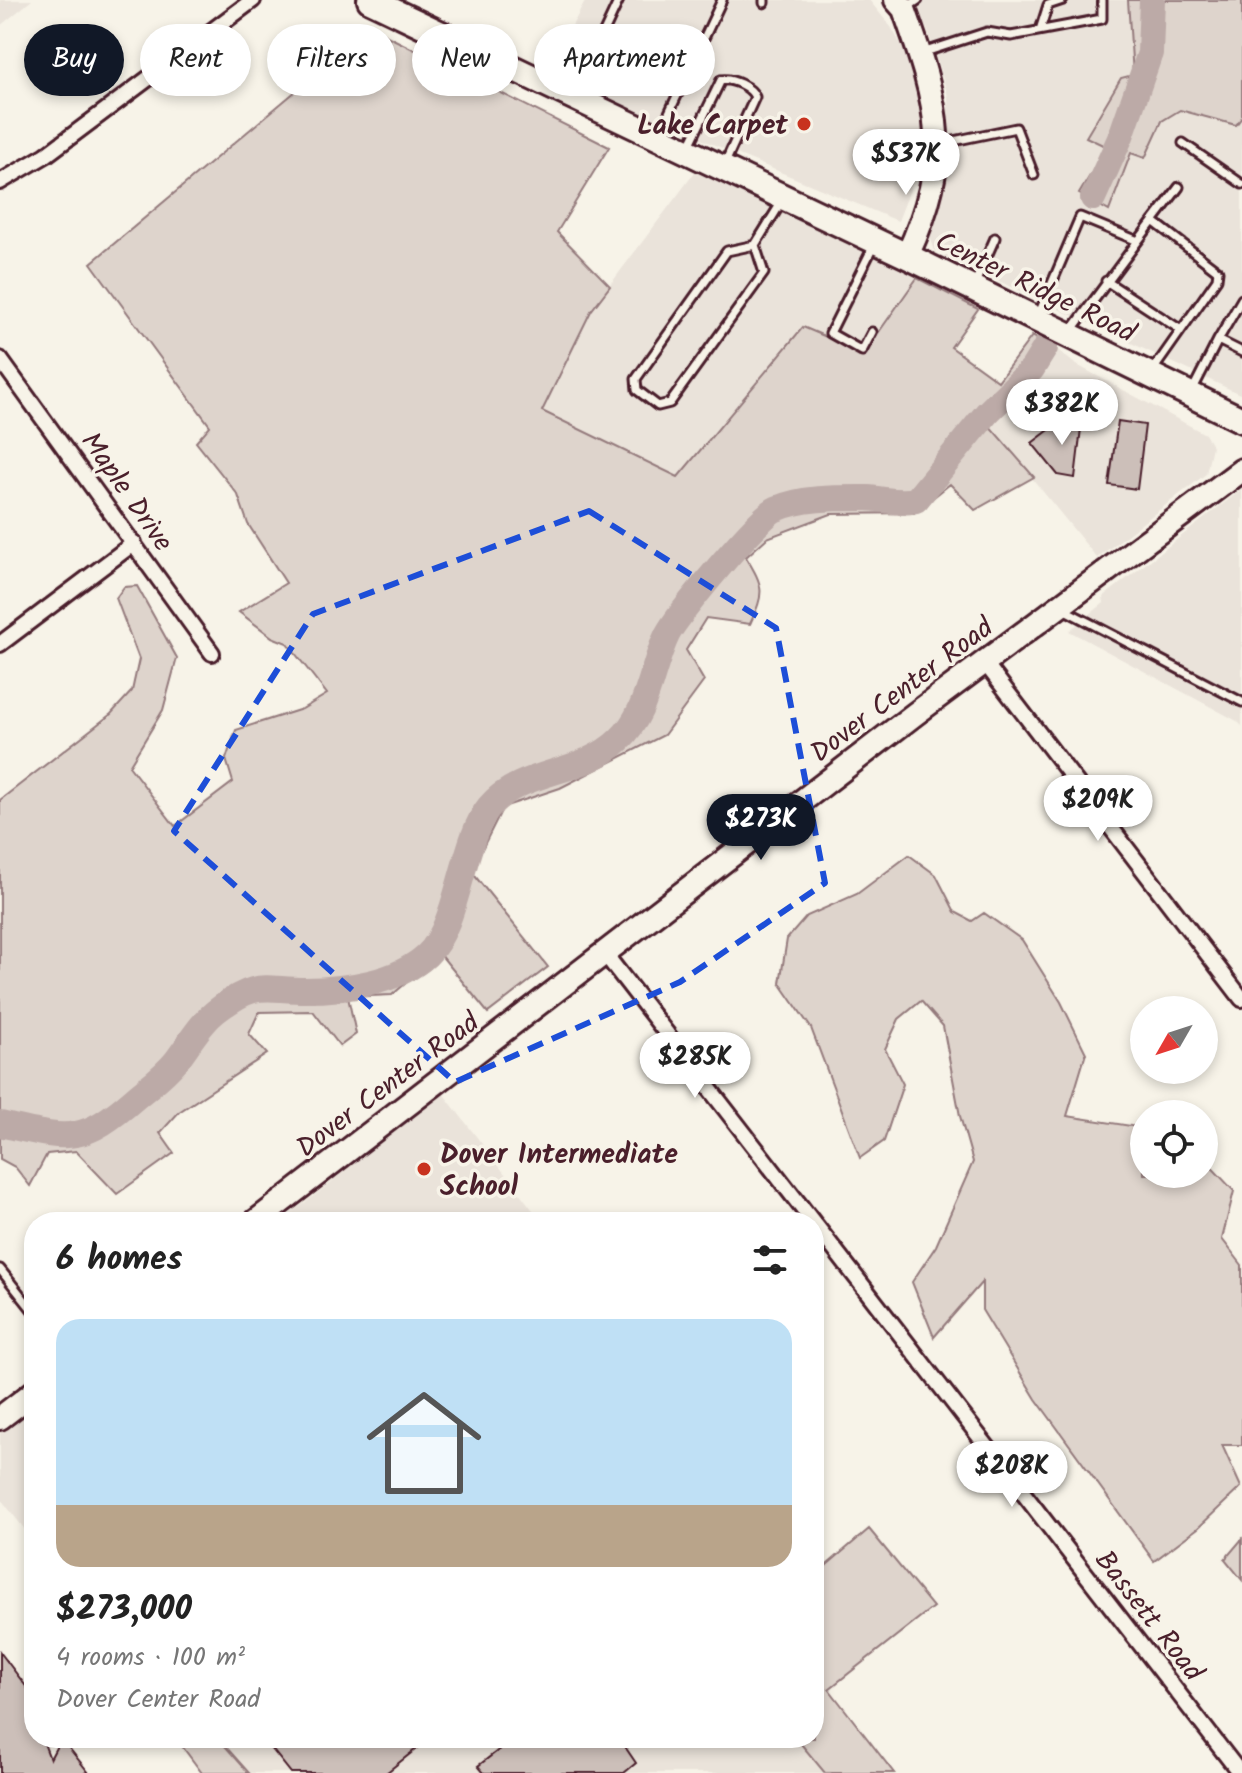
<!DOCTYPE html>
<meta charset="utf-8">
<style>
:root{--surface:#fff;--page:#f2f2f2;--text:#222;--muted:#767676;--accent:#111827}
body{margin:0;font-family:Kalam,sans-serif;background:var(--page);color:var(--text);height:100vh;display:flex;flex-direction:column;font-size:30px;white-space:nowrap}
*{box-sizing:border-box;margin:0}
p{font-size:26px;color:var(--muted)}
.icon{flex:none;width:44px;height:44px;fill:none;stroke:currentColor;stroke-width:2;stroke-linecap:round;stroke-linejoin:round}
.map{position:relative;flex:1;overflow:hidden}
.side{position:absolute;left:24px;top:1212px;width:800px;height:536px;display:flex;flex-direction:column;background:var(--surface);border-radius:32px;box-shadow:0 4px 12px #0003}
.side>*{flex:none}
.hud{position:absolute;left:24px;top:24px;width:800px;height:72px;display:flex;gap:16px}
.needle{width:52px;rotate:231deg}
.buttons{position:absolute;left:1130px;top:996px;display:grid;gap:16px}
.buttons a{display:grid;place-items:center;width:88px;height:88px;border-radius:50%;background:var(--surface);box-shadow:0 4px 12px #0003;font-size:40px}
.price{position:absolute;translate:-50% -68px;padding:0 18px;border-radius:28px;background:#fff;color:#222;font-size:26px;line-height:52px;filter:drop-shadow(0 2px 4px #0008)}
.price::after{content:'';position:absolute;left:50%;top:48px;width:24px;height:18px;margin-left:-12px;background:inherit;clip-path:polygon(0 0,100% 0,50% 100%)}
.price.on{background:var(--accent);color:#fff}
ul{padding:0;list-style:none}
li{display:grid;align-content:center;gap:16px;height:424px;padding:0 32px}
li span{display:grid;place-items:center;height:248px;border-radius:24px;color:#555}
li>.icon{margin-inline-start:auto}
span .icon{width:144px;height:144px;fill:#fffc;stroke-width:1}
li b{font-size:34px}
h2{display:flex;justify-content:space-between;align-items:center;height:96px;padding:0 32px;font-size:34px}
.pill{padding:0 28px;border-radius:36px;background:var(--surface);box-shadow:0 4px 12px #0003;font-size:28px;line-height:72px}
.pill.on{background:var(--accent);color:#fff}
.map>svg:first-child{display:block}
</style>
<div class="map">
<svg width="1242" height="1773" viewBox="0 0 1242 1773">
<rect width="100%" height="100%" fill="#f7f3e8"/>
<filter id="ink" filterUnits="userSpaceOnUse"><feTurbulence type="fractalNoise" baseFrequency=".0125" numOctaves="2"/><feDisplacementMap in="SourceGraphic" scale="16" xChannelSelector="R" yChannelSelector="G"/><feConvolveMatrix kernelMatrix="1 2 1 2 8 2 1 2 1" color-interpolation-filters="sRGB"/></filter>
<g filter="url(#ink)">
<!-- built -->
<path fill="#eae3da" d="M0,0H32L0,26Z
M586,0H869L891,27L913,65L925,151L898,221L645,116L549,68Z
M908,0H1128L1133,76L1086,137L1108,147V211L1131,153L1145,157L1162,121L1180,110L1236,125L1242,117V395L935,251L930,237L948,166V96L927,29Z
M698,168L917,276L864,353L803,328L678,477L542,411L591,310Z
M1054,347L1075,364L1205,434L1212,446L1206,474L1097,558L987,423Z
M1242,489V726L1237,721L1069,631L1104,603L1103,597Z
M442,1092L542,1222H279L320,1191Z
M34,1407V1541L0,1498V1432Z
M190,1738H814L894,1773H218Z"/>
<!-- green -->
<path fill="#ded4cc" stroke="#947a7c" stroke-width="2" d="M1128,0H1242V117L1236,125L1180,110L1162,121L1145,158L1131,153L1109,211L1079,194L1107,147L1086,137L1121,78L1133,75Z
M371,28L609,147L557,232L610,286L591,311L542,411L678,477L803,327L864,353L917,278L978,309L951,347L998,381L1032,336L1054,347L987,423L1034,477L975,510L950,484L914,513L831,514L767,538L746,557C764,587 765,592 750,624L706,618L686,650L704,681L664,735L560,788L503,807L471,871L548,967L488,1013L440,954L392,995L348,997L356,1034L340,1046L313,1011L259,1012L249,1034L267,1054L179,1112L160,1133L174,1153L117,1194L76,1151L47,1154L30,1186L15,1167L0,1159V800L111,714L132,691L139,659L116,598L124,587L137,586L177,658L163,710L129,766L175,826L233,782L226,759L236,730L302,709L327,694L287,643L272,637L239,612L286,583L248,524L238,495L196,442L210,426L91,263Z
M909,855L936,875L955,912L972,921L984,913L1022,940L1061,1002L1086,1053L1067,1116L1144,1128V1174H1204V1159L1234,1191L1222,1239L1242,1265V1445H1222L1241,1487L1198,1528L1154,1561L1036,1399L982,1310V1282L934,1337L912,1282L936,1246L973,1162L960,1116L943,1026L921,1001L899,1019L885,1049L903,1084L884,1141L860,1158L811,1028L780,983L787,939L807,916L857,894Z
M869,1529L933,1607L829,1689L894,1773H825L796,1738H814V1576Z
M1242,1539V1580L1225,1559Z
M176,1738H218L249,1773H202Z"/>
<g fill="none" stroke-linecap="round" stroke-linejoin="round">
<!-- river -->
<path stroke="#bcaaa7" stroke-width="26" d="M1093,198L1121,136L1150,53L1152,0
M0,1124C68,1139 80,1146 135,1098C149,1086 164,1076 176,1061C189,1044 202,1021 219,1009C257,980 264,990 305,990C345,990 397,983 427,955C459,925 462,840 489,807C520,769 584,775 619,740C649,712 650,670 667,635C677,615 759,516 776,509C803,497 839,498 868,498C885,499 898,504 916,500L987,413L1032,369L1045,348"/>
</g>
<!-- building -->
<path fill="#ccbfb9" stroke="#4a1f2b" stroke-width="2" d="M1065,418L1082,420L1075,478L1058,475L1032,443Z
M1118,421L1145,425L1137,489L1109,485Z
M0,1652L28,1689L34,1710V1738H42L50,1759L61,1738L89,1773H0Z
M263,1738H430L386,1773H291Z
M514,1738H619L636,1763L624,1773H484L478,1766Z"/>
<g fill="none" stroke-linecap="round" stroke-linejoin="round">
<defs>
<path id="lane" d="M764,3V0
M906,8L918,0
M1040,30L1048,5L1063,0
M922,53L987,32L1011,36L1102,19V0
M576,92L619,0
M660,132L722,0
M1183,143L1242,184
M939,144L1016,128L1034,175
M689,146L721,80C732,78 751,87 755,97L725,163
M1138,241L1179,187
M755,245L727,251L636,379L637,390L658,406L670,403L764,273L755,245L781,203
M1106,281L1181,330
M975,283L995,238
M1038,316L1080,217L1138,241L1071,331
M872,332L862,351L830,333L873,247
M1218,340L1242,299
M1151,373L1217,279L1218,271L1153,221
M1191,393L1218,340L1242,352
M1061,608L1242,702
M0,1269L34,1312"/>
<path id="street" d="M0,182L46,155L253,0
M0,359L212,653
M0,644L134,543
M985,663L1242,999
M605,954L813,1222
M814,1223L1240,1773"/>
<path id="secondary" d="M896,0L904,9C939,107 953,156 907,256
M255,1222L915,714L1242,470
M0,1418L34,1392"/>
<path id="primary" d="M370,0L907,256L1242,420"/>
</defs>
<!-- lane casing -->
<use href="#lane" stroke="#4a1f2b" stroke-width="13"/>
<!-- street casing -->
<use href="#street" stroke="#4a1f2b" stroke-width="20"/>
<!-- secondary casing -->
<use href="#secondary" stroke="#4a1f2b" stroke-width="28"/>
<!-- primary casing -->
<use href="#primary" stroke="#4a1f2b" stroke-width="30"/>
<!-- lane -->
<use href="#lane" stroke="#f7f3e8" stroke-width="7"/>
<!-- street -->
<use href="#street" stroke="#f7f3e8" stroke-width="14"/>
<!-- secondary -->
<use href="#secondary" stroke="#f7f3e8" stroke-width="22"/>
<!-- primary -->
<use href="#primary" stroke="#f7f3e8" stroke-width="24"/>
</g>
</g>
<!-- marked area -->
<path fill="none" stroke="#1d4ed8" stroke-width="6" stroke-dasharray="16 10" stroke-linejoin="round" d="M589,511L776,628L825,883L680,982L455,1082L174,831L313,614Z"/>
<!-- markers -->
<g fill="#c8321e" stroke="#f7f3e8" stroke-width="3">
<circle cx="804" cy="124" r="8"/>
<circle cx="424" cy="1169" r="8"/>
</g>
<g text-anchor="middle" stroke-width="7" stroke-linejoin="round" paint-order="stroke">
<!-- poi labels -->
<g font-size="28" font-weight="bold" fill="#4a1f2b" stroke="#f7f3e8" text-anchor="end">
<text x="788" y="134">Lake Carpet</text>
<text x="440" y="1163" text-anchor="start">Dover Intermediate<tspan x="440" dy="32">School</tspan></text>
</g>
<!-- street labels -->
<g font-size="28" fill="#4a1f2b" stroke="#f7f3e8">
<text transform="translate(1036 286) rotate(26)" y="10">Center Ridge Road</text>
<text transform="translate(128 491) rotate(55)" y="10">Maple Drive</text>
<text transform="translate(901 689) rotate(-37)" y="10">Dover Center Road</text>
<text transform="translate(387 1084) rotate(-37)" y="10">Dover Center Road</text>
<text transform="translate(1150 1615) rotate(52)" y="10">Bassett Road</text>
</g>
</g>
</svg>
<div class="buttons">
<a><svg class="needle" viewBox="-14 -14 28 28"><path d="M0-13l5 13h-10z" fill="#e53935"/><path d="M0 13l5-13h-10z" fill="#767676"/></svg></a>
<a><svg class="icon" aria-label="locate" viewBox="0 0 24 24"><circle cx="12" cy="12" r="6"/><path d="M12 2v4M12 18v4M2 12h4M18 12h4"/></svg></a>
</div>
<b class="price" style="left:906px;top:197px">$537K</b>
<b class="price" style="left:1062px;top:447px">$382K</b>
<b class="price" style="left:1098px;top:843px">$209K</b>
<b class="price on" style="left:761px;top:862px">$273K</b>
<b class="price" style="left:695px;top:1100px">$285K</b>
<b class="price" style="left:1012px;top:1509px">$208K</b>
<div class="hud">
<a class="pill on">Buy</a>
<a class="pill">Rent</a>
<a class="pill">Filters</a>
<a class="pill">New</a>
<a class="pill">Apartment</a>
</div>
<section class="side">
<h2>6 homes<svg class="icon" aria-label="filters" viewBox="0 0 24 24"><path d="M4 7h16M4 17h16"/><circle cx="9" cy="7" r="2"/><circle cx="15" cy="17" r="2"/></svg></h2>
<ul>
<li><span style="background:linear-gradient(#bfe0f5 75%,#b9a48a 0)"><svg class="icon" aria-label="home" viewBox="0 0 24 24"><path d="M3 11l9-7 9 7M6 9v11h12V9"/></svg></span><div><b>$273,000</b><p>4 rooms · 100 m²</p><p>Dover Center Road</p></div></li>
</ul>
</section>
</div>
